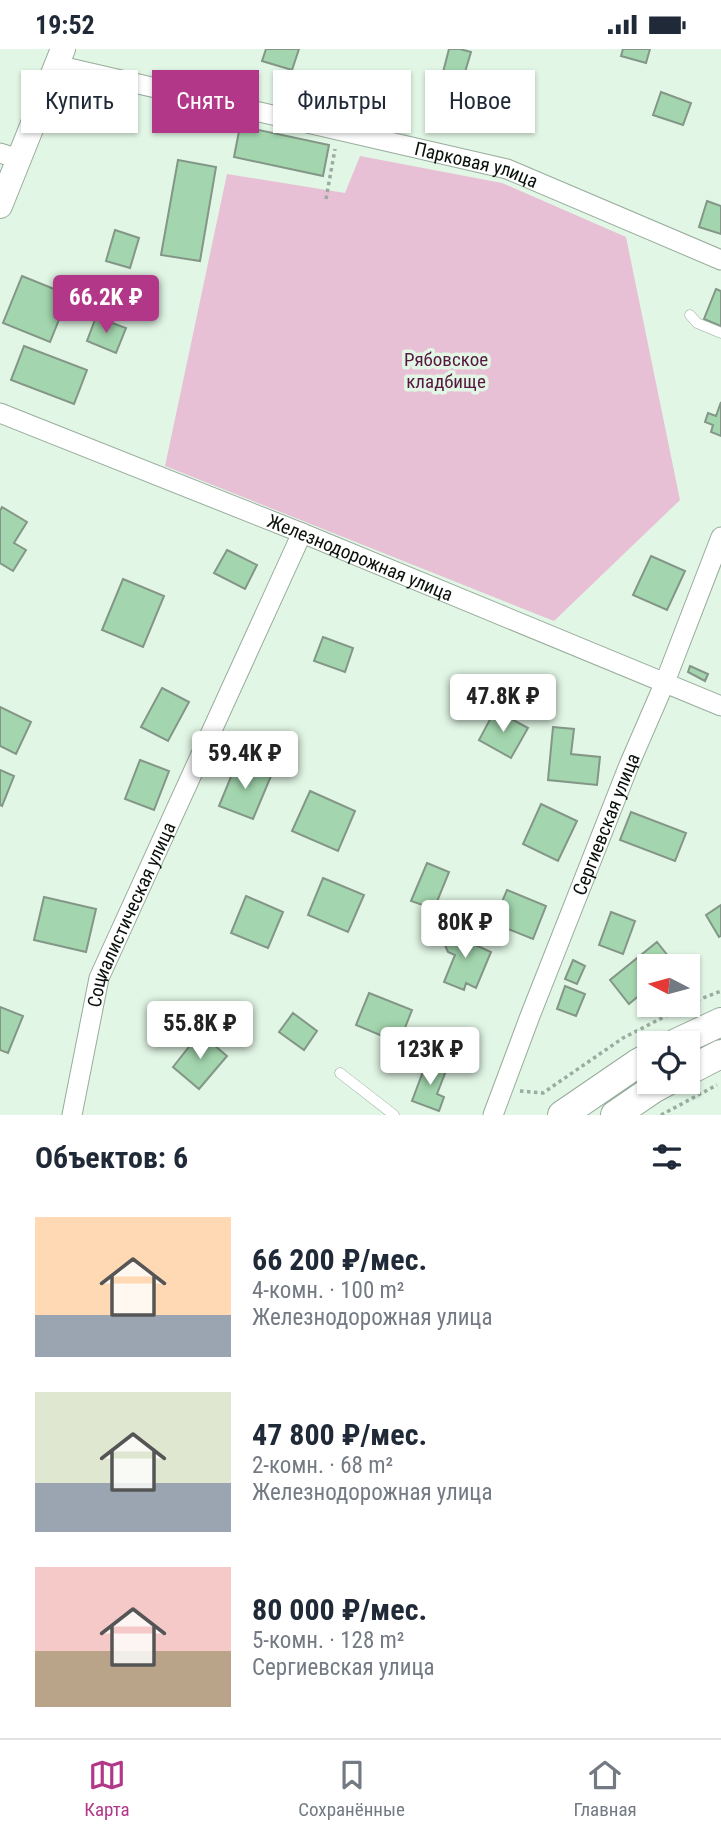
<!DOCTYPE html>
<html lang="ru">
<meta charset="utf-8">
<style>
:root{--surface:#fff;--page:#f6f6f7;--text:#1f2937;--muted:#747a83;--line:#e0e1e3;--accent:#b23788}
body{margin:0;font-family:"Roboto Condensed",sans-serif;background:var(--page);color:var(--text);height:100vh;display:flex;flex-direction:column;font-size:26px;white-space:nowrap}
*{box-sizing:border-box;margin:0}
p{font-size:23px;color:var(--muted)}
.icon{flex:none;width:38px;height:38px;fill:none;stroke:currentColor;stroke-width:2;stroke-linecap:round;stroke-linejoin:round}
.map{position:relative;height:1066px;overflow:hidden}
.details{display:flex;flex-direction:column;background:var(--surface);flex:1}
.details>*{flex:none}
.top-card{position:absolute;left:21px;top:21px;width:679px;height:63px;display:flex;gap:14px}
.needle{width:46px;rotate:276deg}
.fabs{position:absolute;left:637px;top:905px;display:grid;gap:14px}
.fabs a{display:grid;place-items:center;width:63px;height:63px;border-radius:0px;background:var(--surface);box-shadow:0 2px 5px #0004;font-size:35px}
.price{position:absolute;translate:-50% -60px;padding:0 16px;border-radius:7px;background:#fff;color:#222;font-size:23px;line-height:46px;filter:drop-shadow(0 2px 4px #0008)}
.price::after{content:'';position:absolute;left:50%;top:42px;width:21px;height:16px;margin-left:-10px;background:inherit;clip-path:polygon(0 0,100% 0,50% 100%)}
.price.on{background:var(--accent);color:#fff}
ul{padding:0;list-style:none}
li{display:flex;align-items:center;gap:21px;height:175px;padding:0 35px}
li span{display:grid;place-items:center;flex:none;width:196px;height:140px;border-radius:0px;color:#555}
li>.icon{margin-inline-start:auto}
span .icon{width:84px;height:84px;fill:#fffc;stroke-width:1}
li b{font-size:30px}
h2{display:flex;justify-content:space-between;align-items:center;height:84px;padding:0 35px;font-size:30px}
.pill{padding:0 24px;border-radius:0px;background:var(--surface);box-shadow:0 2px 5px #0004;font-size:24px;line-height:63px}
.pill.on{background:var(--accent);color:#fff}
.status{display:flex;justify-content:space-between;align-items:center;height:49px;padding:0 35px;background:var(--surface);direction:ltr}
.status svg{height:19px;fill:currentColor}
.menu{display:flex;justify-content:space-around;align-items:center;height:98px;border-top:2px solid var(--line);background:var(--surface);font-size:19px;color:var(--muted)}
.menu a{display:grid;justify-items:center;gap:4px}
.menu .on{color:var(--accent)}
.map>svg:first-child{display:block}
</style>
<div class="status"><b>19:52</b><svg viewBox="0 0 49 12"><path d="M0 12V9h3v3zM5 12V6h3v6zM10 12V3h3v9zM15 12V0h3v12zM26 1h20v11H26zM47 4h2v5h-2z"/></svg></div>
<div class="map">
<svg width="721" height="1066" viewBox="0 0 721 1066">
<rect width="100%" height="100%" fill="#e1f6e5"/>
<!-- green -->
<path fill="#e8c0d6" d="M360,107L502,134L626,188L680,451L554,572L165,417L227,125L345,144Z"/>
<!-- building -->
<path fill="#a3d6ae" stroke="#839687" stroke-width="2" d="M266,0H299L292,21L262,12Z
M449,0H460L471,3L462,33L442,27Z
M623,0H650L646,14L621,7Z
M661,43L691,54L683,76L653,66Z
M240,77L329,96L323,127L234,108Z
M178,111L216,118L200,212L161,206Z
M707,152L721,157V185L699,178Z
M115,181L139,189L130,219L106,212Z
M22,227L69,246L50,293L3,274Z
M716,240L721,242V277L704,270Z
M96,268L126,279L116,304L87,292Z
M24,297L87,321L74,355L11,331Z
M721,353V387L711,383L713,376L705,373L708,364L716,367Z
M2,458L27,473L14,494L26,501L13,522L0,514V462Z
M227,501L257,516L245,540L214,524Z
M651,507L685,522L667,561L633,546Z
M123,530L164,547L143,598L102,581Z
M323,588L353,599L345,623L314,612Z
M690,617L708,625L705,632L688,623Z
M162,639L189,653L168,692L141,678Z
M0,658L31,673L16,705L0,697Z
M495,661L528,679L511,709L479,691Z
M553,678L574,680L571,705L600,708L597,736L548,731Z
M140,711L169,722L154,761L125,750Z
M237,713L271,727L253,770L219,757Z
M0,721L14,727L2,757L0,756Z
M310,742L355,762L338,802L292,782Z
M541,755L577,772L558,812L523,795Z
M631,763L686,784L675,812L620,791Z
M427,814L449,823L434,860L411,852Z
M323,829L364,846L348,883L308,866Z
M507,841L546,857L533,890L493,874Z
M246,847L283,863L268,899L231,884Z
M44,848L96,860L86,903L34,891Z
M721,856V887L719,888L706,866Z
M611,863L635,872L623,905L599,896Z
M457,881L475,888L473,895L491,903L476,939L466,934L464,941L444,933L455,906L448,903L444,894L449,885Z
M657,893L676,917H649V938L629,955L610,931Z
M573,911L585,917L577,935L565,930Z
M565,937L585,945L576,967L557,960Z
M369,944L412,961L399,994L356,976Z
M0,958L23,967L8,1004L0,1001Z
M293,964L317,982L304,1001L279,983Z
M200,984L227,1007L199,1040L173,1018Z
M427,1012L447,1019L437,1045L444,1048L439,1062L412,1052Z"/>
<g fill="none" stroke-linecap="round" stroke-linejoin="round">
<defs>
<path id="service" d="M690,266L697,274L721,284
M340,1024L394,1066"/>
<g id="minor">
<path id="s1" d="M56,16L507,120L721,211"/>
<path d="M0,104L19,110"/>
<path id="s2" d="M0,364L302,484L721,657"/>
<path id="s3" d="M72,1066L99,929L302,484"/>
<path id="s4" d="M493,1066L530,967L629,716L665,633L721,488"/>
</g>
<path id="tertiary" d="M0,157L63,0"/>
<path id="secondary" d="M676,994L721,973
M688,1022L721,1005
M562,1066L638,1014L649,1008
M615,1066L653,1040L668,1032"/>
</defs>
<!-- service casing -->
<use href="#service" stroke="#98ac9c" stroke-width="11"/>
<!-- minor casing -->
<use href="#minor" stroke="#98ac9c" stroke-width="21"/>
<!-- tertiary casing -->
<use href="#tertiary" stroke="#98ac9c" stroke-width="26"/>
<!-- secondary casing -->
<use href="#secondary" stroke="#98ac9c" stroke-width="30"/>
<!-- path -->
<path stroke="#9bab9e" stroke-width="3.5" stroke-dasharray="3.5 3.5" stroke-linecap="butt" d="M326,150L335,100
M520,1042L543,1044L623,989L695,952L721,942
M661,1066L717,1036"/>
<!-- service -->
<use href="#service" stroke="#fff" stroke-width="10"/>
<!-- minor -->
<use href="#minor" stroke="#fff" stroke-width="19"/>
<!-- tertiary -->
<use href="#tertiary" stroke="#fff" stroke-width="24"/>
<!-- secondary -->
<use href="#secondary" stroke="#fff" stroke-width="28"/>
</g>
<g text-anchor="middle" stroke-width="7" stroke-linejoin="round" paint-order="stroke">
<!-- street labels -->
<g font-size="19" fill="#0a110b" stroke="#e1f6e5">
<text dy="7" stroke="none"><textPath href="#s1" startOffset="432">Парковая улица</textPath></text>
<text dy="7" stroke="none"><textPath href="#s2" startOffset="388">Железнодорожная улица</textPath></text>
<text dy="7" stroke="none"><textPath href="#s4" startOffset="312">Сергиевская улица</textPath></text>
<text dy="7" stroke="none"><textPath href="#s3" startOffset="210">Социалистическая улица</textPath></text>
</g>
<!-- park labels -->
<g font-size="19" fill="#581741" stroke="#e1f6e5">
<text x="446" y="317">Рябовское<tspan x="446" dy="22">кладбище</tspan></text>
</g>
</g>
</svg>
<div class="fabs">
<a><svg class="needle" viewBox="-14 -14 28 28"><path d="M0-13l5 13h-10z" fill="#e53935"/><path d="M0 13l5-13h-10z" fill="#747a83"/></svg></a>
<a><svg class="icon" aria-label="locate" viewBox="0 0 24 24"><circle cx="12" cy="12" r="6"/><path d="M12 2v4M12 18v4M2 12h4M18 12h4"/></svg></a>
</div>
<b class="price on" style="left:106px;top:286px">66.2K ₽</b>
<b class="price" style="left:503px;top:685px">47.8K ₽</b>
<b class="price" style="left:245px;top:742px">59.4K ₽</b>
<b class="price" style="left:465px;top:911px">80K ₽</b>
<b class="price" style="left:200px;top:1012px">55.8K ₽</b>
<b class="price" style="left:430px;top:1038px">123K ₽</b>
<div class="top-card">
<a class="pill">Купить</a>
<a class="pill on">Снять</a>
<a class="pill">Фильтры</a>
<a class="pill">Новое</a>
</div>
</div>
<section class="details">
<h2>Объектов: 6<svg class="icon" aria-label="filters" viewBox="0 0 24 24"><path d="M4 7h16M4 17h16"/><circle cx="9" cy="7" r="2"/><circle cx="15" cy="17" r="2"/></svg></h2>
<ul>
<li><span style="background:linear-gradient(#ffd9b3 70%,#9aa5b1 0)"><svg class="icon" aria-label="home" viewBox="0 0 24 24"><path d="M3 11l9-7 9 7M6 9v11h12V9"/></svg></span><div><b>66 200 ₽/мес.</b><p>4-комн. · 100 m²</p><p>Железнодорожная улица</p></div></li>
<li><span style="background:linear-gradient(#dfe7d0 65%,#9aa5b1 0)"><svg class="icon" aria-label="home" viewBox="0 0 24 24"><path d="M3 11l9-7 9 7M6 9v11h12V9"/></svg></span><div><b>47 800 ₽/мес.</b><p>2-комн. · 68 m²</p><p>Железнодорожная улица</p></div></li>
<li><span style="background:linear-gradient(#f6c9c9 60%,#b9a48a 0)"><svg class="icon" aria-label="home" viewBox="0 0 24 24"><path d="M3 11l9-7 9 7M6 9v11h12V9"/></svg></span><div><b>80 000 ₽/мес.</b><p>5-комн. · 128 m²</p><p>Сергиевская улица</p></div></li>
</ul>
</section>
<nav class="menu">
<a class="on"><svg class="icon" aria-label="map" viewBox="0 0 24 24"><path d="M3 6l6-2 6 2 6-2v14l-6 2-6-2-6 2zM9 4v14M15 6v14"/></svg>Карта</a>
<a><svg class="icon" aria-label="saved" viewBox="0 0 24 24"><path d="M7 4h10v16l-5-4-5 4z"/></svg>Сохранённые</a>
<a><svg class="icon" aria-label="home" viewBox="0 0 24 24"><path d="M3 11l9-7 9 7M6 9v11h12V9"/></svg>Главная</a>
</nav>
